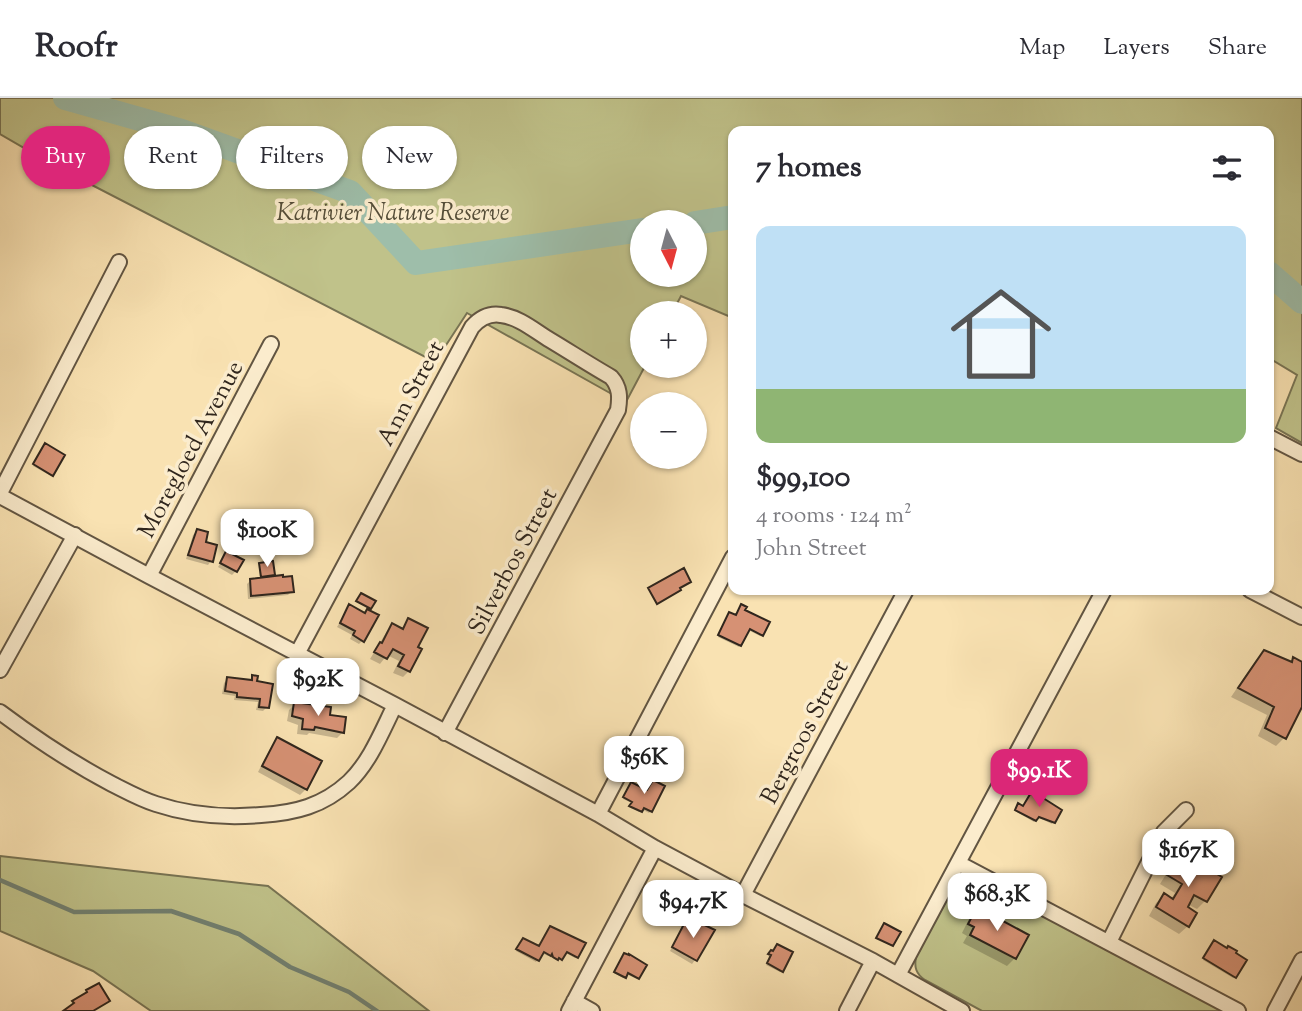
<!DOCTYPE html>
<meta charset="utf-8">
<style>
:root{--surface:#fff;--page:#f7f7f7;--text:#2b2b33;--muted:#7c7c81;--line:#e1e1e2;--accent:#db2777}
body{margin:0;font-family:"Sorts Mill Goudy",serif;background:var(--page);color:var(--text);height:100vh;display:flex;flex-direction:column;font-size:26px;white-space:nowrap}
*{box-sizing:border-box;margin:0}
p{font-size:23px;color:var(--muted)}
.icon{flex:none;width:38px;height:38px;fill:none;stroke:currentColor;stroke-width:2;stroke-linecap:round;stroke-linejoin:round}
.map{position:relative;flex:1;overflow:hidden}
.panel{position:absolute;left:728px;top:28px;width:546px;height:469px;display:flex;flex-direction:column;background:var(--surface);border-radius:14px;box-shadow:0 2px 5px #0004}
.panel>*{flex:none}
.top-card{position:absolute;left:21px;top:28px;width:602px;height:63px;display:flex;gap:14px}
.needle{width:46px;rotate:174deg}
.controls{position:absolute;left:630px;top:112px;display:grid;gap:14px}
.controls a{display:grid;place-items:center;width:77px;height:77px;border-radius:50%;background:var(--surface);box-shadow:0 2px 5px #0004;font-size:35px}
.price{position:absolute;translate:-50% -60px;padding:0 16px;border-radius:14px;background:#fff;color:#222;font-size:23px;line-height:46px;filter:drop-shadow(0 2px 4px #0008)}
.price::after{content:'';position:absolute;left:50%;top:42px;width:21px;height:16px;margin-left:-10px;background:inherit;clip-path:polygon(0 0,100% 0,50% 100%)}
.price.on{background:var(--accent);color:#fff}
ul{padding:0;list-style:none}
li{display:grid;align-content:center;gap:14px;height:371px;padding:0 28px}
li span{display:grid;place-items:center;height:217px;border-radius:14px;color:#555}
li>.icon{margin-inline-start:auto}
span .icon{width:126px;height:126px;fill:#fffc;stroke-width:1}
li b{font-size:30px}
h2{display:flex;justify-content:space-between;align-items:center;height:84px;padding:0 28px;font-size:30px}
.pill{padding:0 24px;border-radius:32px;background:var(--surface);box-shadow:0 2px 5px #0004;font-size:24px;line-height:63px}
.pill.on{background:var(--accent);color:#fff}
header{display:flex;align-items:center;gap:42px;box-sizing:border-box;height:98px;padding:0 35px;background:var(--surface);border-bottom:2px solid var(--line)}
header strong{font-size:33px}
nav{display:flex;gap:38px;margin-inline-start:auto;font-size:24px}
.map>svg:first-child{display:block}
</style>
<header>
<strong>Roofr</strong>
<nav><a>Map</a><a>Layers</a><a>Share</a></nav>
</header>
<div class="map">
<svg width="1302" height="913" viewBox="0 0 1302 913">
<rect width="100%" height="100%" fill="#f9e2b2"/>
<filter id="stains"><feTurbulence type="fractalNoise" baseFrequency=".00286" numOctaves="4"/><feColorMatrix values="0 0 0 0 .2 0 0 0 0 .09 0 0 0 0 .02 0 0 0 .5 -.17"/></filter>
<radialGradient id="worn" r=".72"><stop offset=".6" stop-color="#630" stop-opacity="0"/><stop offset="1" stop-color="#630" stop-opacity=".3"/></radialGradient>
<!-- green -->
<path fill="#c0c28a" stroke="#787454" stroke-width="2" fill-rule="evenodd" d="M0,0H1302V345L1276,330L1297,277L1269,260V33H733V220L681,198L672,215H642V268H645L626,304L467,215L435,264L57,69L0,36ZM642,124H695V177H642Z
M0,758L268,788L429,913H151L93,873L0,833Z
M968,778L1228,913H982L925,882C916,876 914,869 916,859L955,786Z"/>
<!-- shadow -->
<path fill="#0003" d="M44,349L52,376L51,378L33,368Z
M197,433L211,463L208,467L186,461L193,437Z
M227,455L236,473L232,477L218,469Z
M260,467L273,477L269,481L292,493L288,497L248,501L247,486L250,483L260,482L259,468Z
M350,508L364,516L367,513L363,542L359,546L350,541L352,537L337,529Z
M743,513L762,537L760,538L748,532L739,549L718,539L728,518L736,519Z
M408,522L415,550L420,552L409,573L403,579L393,575L399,563L387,557L380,566L370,561L387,533L393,527L401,532Z
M1264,554L1289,565L1294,561L1302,566V606L1284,640L1276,648L1258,638L1267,617L1231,599L1256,562Z
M253,579L267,609L263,613L256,612L258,604L234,602L235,598L222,596L224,585L228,581L249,583Z
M295,606L328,619L343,634L337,640L309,635L307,637L297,636L298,627L287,623L289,612Z
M278,641L306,691L300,697L258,674L272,647Z
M630,687L647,694L651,713L649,715L641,711L639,714L629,709L632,705L623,701Z
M1017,709L1053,724L1052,726L1037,719L1034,724L1015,713Z
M1181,757L1219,780L1205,803L1197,811L1187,806L1188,828L1179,836L1149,818L1156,805L1165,797L1171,801L1175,795L1160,786L1173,765Z
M978,811L1015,860L1007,868L963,845L967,838L962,835L970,819Z
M684,828L689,831L695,862L692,866L670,853L681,831Z
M549,831L577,859L575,860L564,854L559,862L557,861L556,862L553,860V859L550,857L548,858L542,855L536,864L516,853L522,843L539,850Z
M1213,846L1235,879L1233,880L1203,862Z
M771,854L782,873L780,874L766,867L771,859L768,858Z
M623,858L638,880L637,881L626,876L623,880L614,875Z"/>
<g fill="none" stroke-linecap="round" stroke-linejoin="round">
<!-- stream -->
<path stroke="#728172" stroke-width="4.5" d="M0,782L74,814L171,813L239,836L290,869L349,894L377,913"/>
<!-- river -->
<path stroke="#9ebeaa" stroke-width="24" d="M65,0L182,33L350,94L416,165L642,132
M695,125L733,119
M1269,175L1302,204"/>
</g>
<!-- building -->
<path fill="#d69174" stroke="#30261d" stroke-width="2" d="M45,345L65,357L53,378L33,366Z
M197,431L208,434L206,444L217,447L213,464L188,457Z
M226,453L244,462L237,474L220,465Z
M273,463L275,477L261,479L259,465Z
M684,470L691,484L680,490L681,492L657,506L648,490Z
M283,477V479L292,478L294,494L251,498L250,481Z
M361,495L376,503L371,511L356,503Z
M349,506L365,515L367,511L379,517L364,544L353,537L355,533L340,525Z
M741,506L747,509L745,512L770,524L763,538L750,531L741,548L718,537L729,514L736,517Z
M408,520L428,530L418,549L422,551L410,574L398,568L404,557L393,551L387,561L374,554L380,544L382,545L392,525L403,531Z
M1264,552L1292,564L1293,559L1302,564V609L1286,641L1265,630L1274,609L1238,590Z
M252,577L258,578L257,583L273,586L269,610L259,609L260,601L237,599V595L225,593L227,579L252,582Z
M294,604L331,609L330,617L346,619L344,635L315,629L314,632L302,631L303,621L292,618Z
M277,639L322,663L307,692L262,668Z
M653,682L665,688L652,714L644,710L642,714L629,708L632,704L623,699L631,684L647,692Z
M1032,693L1062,712L1055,725L1039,719L1036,723L1015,712L1018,705L1023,708Z
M1181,755L1222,779L1207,804L1194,797L1188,809L1197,815L1189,829L1156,809L1164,795L1173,801L1182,786L1167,777Z
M977,809L1029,837L1016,861L970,837L974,829L968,826Z
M694,822L715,832L697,863L672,849L684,826L690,829Z
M884,825L901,834L893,848L876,840Z
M550,828L586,845L578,860L567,854L562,862L559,860L558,862L553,859L552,856L551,858L544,854L539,863L516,851L523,840L539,848Z
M1214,842L1227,850L1228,848L1237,853L1236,855L1247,862L1236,880L1203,860Z
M777,846L793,854L783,874L767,865L771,857L768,856L771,852L773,853Z
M624,855L629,857V856L647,867L639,881L628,875L626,880L614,874Z
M99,885L110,903L93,913H63L74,905L72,903L87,894L86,892Z"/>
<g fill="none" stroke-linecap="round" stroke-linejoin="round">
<defs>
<path id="minor" d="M1269,339L1302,356
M0,395L119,164
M0,398L149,478L395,607L598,716L655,750L743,797L873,863L962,913
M149,478L271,246
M1250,492L1302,519
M297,556L472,229C480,220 489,215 501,217C519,219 535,233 550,242C570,254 590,267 611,279C620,289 620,299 618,312L445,635
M0,572L75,437
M0,614C36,641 72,665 112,686C126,693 140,701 156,706C189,717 226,720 261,717C295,715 323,708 349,684C370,664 382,633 395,607
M598,716L733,459
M958,765L1238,913
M743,797L906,492
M1109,844L1164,734L1186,712
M898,877L1104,492
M574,903L592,913
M569,913L655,750
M847,913L873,863
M1275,913L1302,862"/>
</defs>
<!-- minor casing -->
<use href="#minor" stroke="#625542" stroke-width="18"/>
<!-- minor -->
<use href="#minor" stroke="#fbeccd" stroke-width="14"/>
</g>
<g text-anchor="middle" stroke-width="7" stroke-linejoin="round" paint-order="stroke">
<!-- park labels -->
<g font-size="24" font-style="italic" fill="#544d38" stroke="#fbeccd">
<text x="393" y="122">Katrivier Nature Reserve</text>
</g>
<!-- street labels -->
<g font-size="24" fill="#30261d" stroke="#fbeccd">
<text transform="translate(410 295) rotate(-62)" y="8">Ann Street</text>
<text transform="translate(190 351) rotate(-62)" y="8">Moregloed Avenue</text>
<text transform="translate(512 463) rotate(-62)" y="8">Silverbos Street</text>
<text transform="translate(804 634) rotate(-62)" y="8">Bergroos Street</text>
</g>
</g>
<rect width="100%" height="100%" filter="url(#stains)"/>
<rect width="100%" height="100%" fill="url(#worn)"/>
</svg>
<div class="controls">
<a><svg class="needle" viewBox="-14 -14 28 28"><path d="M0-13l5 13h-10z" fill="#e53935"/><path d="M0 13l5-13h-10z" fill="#7c7c81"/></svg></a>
<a>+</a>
<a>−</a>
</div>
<b class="price" style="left:267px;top:471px">$100K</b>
<b class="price" style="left:318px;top:620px">$92K</b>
<b class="price" style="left:644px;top:698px">$56K</b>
<b class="price on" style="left:1039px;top:711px">$99.1K</b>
<b class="price" style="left:1188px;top:791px">$167K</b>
<b class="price" style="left:997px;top:835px">$68.3K</b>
<b class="price" style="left:693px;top:842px">$94.7K</b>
<div class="top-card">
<a class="pill on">Buy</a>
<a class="pill">Rent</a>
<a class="pill">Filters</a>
<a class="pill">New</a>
</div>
<section class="panel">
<h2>7 homes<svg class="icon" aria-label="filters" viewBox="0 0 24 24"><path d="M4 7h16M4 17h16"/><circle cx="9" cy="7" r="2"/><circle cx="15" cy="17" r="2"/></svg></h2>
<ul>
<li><span style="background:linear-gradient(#bfe0f5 75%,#8fb573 0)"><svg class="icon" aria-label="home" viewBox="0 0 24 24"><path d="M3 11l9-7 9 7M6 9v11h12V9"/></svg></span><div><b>$99,100</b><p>4 rooms · 124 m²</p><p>John Street</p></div></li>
</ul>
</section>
</div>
